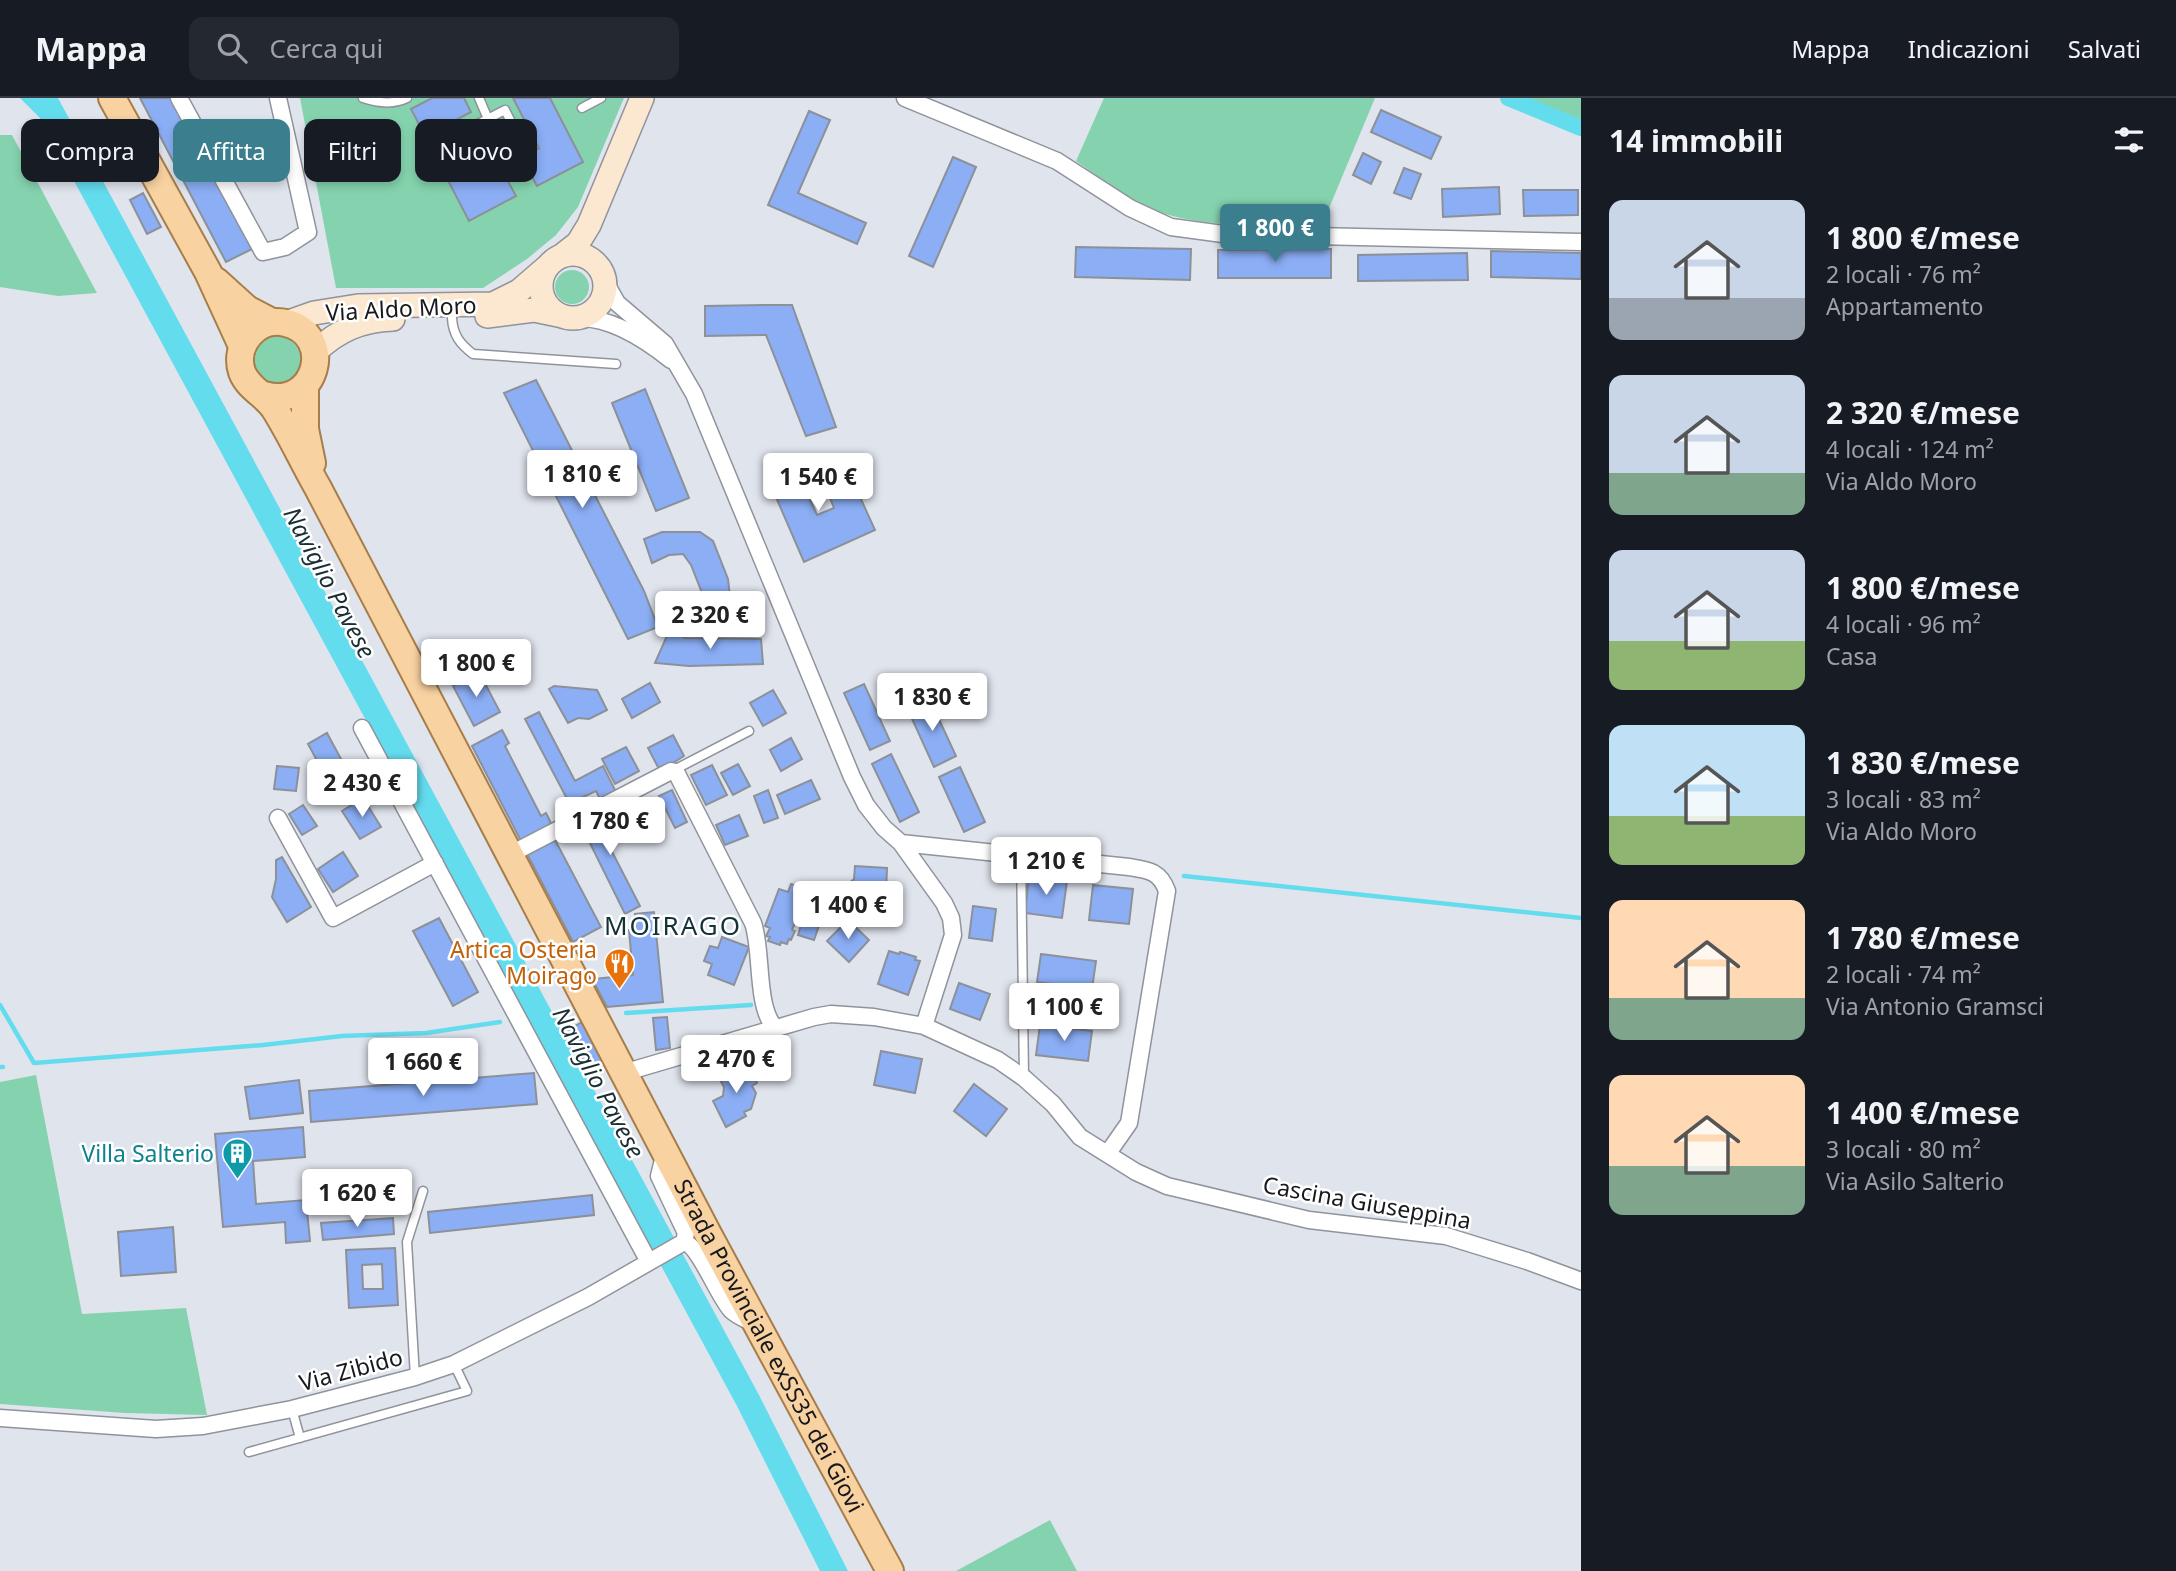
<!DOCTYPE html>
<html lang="it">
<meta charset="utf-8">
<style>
:root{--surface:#171b24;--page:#242831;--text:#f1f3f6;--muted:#9ea1a6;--line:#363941;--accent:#3b7e8e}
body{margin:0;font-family:"Noto Sans",sans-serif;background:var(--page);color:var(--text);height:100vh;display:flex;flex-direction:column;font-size:26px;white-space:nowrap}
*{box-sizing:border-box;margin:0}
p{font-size:23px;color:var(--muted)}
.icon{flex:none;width:38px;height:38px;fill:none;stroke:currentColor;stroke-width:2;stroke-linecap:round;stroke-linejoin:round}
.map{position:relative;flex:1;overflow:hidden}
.sheet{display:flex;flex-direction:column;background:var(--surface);width:595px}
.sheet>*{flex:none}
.top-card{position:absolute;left:21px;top:21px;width:665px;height:63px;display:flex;gap:14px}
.price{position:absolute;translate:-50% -60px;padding:0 16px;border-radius:7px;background:#fff;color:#222;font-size:23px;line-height:46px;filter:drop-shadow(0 2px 4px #0008)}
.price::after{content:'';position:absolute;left:50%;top:42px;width:21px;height:16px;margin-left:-10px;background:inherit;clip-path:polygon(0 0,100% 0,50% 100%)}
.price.active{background:var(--accent);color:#fff}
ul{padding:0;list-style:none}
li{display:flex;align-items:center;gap:21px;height:175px;padding:0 28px}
li span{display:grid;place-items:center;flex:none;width:196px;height:140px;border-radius:14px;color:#555}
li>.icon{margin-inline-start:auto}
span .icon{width:84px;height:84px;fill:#fffc;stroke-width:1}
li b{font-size:30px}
h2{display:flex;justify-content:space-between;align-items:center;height:84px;padding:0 28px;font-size:30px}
.tag{padding:0 24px;border-radius:14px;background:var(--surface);box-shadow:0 4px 10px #0003;font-size:24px;line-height:63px}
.tag.active{background:var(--accent);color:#fff}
header{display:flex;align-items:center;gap:42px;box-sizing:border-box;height:98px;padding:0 35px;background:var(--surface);border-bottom:2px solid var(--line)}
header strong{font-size:33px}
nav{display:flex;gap:38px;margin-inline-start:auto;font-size:24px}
.search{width:490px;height:63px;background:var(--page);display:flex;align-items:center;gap:18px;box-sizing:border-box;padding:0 24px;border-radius:14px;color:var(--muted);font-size:26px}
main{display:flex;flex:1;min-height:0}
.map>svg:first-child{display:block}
</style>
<header>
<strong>Mappa</strong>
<div class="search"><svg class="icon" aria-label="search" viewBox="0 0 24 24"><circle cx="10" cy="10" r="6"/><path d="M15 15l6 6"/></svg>Cerca qui</div>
<nav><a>Mappa</a><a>Indicazioni</a><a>Salvati</a></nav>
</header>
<main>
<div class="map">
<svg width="1581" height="1473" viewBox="0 0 1581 1473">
<rect width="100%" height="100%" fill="#e0e4ed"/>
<!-- green -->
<path fill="#85d3ae" d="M300,0H624L578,109L556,137L527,161L483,190H336Z
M1104,0H1375L1322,127C1264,126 1187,133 1135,103C1114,91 1095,76 1076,63Z
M1519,0H1581V26Z
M0,37H12L97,195L58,198L0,189Z
M555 189a17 17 0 1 1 34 0a17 17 0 1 1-34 0Z
M275,235L292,240L302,254L303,263L296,280L280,289L256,280C248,250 248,250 275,235Z
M36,977L82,1216L186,1210L207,1317L125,1315L0,1306V984Z
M1050,1422L1077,1473H956Z"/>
<!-- water -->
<path fill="#63dcee" d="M20,0H58L759,1297L848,1473H820L737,1308L40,20Z"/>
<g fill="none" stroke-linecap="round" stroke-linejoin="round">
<!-- stream -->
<path stroke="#63dcee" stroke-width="4.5" d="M1184,778L1581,820
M0,907L34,965L263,947L342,938L426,935L500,924
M626,915L751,907
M0,969H3"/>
<!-- canal -->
<path stroke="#63dcee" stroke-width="16" d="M1508,0L1581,30"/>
</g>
<!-- building -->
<path fill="#8baef5" stroke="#8c9098" stroke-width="2" fill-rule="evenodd" d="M140,0H172L252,151L226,164Z
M432,0H464L471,14L454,23L483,79L501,70L516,98L469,123L411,11Z
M513,0H550L583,64L537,88L522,60L539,50Z
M1381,12L1441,39L1431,61L1371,34Z
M809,13L830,22L798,95L866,125L857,146L768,107Z
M104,25L127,69L114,76L91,31Z
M1363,55L1381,64L1371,86L1353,77Z
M953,59L976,69L933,169L909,158Z
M1404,70L1421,76L1411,101L1394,95Z
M1499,89L1500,116L1443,119L1442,91Z
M1523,92H1578V117L1524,118Z
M143,95L161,129L147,136L130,102Z
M1076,149L1191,151L1190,182L1075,179Z
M1331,151V180H1218V152Z
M1491,153L1581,155V181L1491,179Z
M1467,155L1468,182L1358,183V157Z
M766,207H792L836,329L806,338L766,237L705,238V208Z
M536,282L644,493L658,529L628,541L504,295Z
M645,291L689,400L656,413L612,305Z
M804,360L814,381L803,386L817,417L834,410L830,400L855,388L875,432L804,464L766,376Z
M662,434H700L713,443L728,481L731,507L706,505L691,467L683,456L669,457L652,465L644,441Z
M670,531L685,540L761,541L763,566L689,568L655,565Z
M479,574L500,614L474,628L453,588Z
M650,585L660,604L632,620L622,601Z
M864,586L890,643L870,652L844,595Z
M554,588L597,592L607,612L589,621L578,620L568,625L549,591Z
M773,592L786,615L763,628L750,605Z
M930,602L956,658L934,669L908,612Z
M539,614L575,683L603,668L616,694L601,703L596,693L583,699L588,709L575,716L525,621Z
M502,632L509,645L505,648L541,718L546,715L553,729L522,745L472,648Z
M327,635L348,674L329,685L308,646Z
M673,637L684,658L660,673L648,650Z
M791,640L802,661L781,673L770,652Z
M626,649L639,673L615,686L602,661Z
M891,656L919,714L900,724L872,666Z
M738,666L750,688L733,697L721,675Z
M712,667L727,697L706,707L691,677Z
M277,668L299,670L296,693L274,691Z
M960,669L985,724L964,734L939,679Z
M811,682L820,701L785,716L777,697Z
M672,692L687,724L675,730L659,698Z
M768,692L778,720L764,725L754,698Z
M363,700L381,729L360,741L342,713Z
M641,701L654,724L636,734L624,711Z
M303,707L317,728L302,737L289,716Z
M615,709L623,724L612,730L614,736L605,740L640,808L625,816L581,727Z
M739,717L748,738L725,747L716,727Z
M554,740L601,829L573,844L526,754Z
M343,754L358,778L333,794L318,771Z
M282,759L311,809L287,824L272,799L276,781V762Z
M855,768L887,770L886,796L869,810L846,788L854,781Z
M1029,779L1067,783L1062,820L1025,815Z
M806,785L816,789L811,800L803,796Z
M791,786L804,790L803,796L806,799L792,832L795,833L791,842L789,841L787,846L781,844L780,847L768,843L770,839L766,838L770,830L765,828L779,791L788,794Z
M1093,787L1133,791L1129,826L1089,822Z
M815,793L829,798L814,842L798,837L809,800Z
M973,808L996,811L992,843L969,840Z
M654,814L663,904L607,909L592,881L633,877L629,832H636L635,816Z
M439,820L478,894L453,908L413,833Z
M848,822L869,842L849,864L827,843Z
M722,839L749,849L734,887L708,877L712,866L704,863L710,848L718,850Z
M889,853L899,856L900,854L916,859L915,862L920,863L908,897L878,886Z
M1041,856L1096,863L1092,891L1037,884Z
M959,885L990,896L980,922L950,911Z
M667,919L670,950L656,952L653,920Z
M582,924L603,962L588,970L568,932Z
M1040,927L1092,933L1088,963L1036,957Z
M881,953L922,961L915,995L874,987Z
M745,964L757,985L752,988L756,995L751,1011L744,1014L746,1018L726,1029L713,1003L723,998L724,989L719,980Z
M534,975L537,1006L311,1024L309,993Z
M299,982L303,1015L250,1021L245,989Z
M974,986L1007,1011L986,1038L954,1013Z
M303,1029L305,1059L253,1063L256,1106L306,1102L310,1143L286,1145L285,1124L223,1129L215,1036Z
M592,1097L594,1117L430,1135L428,1114Z
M393,1120L394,1136L323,1142L321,1125Z
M173,1129L176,1174L121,1178L118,1134Z
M395,1150L398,1207L349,1210L346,1152ZM382,1166L383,1191H363L362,1167Z"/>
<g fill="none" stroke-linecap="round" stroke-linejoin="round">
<defs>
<path id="lane" d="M363,0C378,5 393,7 407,0
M479,0L488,21
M582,10L601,0
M505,12L521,44L488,60L472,29Z
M452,220C453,237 460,246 473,256L616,266
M674,672L749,633
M1021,756L1024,980
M415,1279L407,1144L423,1093
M292,1311L300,1340
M249,1354L467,1293L454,1266"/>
<path id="street" d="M179,0L263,154L285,149L308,134L278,0
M905,0L1057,63L1130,110L1171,129L1223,136L1581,144
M604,182L617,205L665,246L694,296L852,679L866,707L884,730L901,745L944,805L951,820L953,837L924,928
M578,220C610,219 646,242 671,262
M362,630L649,1164
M278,720L333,820L435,765
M901,745L1129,769C1148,772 1160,773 1167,793L1129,1025L1108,1055
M509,757L671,673L676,674L753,825C763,854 755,910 776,931
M623,975L814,919L831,916L874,919L924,928L998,962L1024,980L1053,1006L1080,1039L1136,1074L1167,1088L1309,1122L1446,1138L1527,1163L1581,1183
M684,1144C699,1147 718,1198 731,1212C737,1218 747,1222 755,1226
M0,1320L156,1331L203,1328L292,1311L415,1279L454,1266L588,1199L684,1144L686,1135L659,1078L665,1054"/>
<path id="secondary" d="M541 188a32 32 0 1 1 64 0a32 32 0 1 1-64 0Z
M560,159L578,145L589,127L642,0
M487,218L534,212L558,217
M286,225L314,215L358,208L493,206L519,193L548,168
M315,254C338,232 362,222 393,221"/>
<g id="primary">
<path d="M112,0L208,174L242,248"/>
<path d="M216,183L247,211L272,224"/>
<path d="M305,288V331L312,365"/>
<path id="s1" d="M264,297C317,312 336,237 286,225C257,218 233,247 242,274C248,290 264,296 274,310C290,335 303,364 318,390L708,1136L890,1473"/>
</g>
</defs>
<!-- lane casing -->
<use href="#lane" stroke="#8f939b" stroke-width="11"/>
<!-- street casing -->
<use href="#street" stroke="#8f939b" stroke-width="19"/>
<!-- secondary casing -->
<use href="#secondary" stroke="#8f939b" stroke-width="26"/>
<!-- primary casing -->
<use href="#primary" stroke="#a77e4a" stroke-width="30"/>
<!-- lane -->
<use href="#lane" stroke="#fff" stroke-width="8"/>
<!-- street -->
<use href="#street" stroke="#fff" stroke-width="16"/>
<!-- secondary -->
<use href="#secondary" stroke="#fce8d0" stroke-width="23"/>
<!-- primary -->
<use href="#primary" stroke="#f9d2a1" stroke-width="26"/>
</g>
<!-- icons -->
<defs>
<symbol id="restaurant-pin" viewBox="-11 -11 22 30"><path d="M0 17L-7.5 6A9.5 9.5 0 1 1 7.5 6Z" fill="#e8710a" stroke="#fff"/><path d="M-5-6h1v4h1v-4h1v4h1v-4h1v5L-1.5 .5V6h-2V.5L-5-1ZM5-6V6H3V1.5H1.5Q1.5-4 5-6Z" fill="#fff"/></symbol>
<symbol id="building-pin" viewBox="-11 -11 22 30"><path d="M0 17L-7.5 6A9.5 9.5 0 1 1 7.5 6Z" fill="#0f9aa8" stroke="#fff"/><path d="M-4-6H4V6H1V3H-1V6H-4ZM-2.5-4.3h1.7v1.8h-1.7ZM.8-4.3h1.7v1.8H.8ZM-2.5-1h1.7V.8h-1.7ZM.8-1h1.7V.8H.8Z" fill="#fff"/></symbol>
</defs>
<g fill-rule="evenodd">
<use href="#restaurant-pin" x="602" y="848" width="35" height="47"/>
<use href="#building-pin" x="220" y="1038" width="35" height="47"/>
</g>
<g text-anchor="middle" stroke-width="5" stroke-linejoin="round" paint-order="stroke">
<!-- street labels -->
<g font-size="23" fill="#17191c" stroke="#fff">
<text transform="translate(401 211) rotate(-3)" y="8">Via Aldo Moro</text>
<text transform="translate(1367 1105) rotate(10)" y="8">Cascina Giuseppina</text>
<text dy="8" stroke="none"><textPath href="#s1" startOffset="1312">Strada Provinciale exSS35 dei Giovi</textPath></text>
<text transform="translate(351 1272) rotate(-15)" y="8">Via Zibido</text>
</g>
<!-- food labels -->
<g font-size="23" fill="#c56008" stroke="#fff" text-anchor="end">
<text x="597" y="860">Artica Osteria<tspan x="597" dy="26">Moirago</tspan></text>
</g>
<!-- culture labels -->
<g font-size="23" fill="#0d838f" stroke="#fff" text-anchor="end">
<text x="214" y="1064">Villa Salterio</text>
</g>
<!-- water labels -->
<g font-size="24" font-style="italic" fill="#192f32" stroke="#fff">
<text transform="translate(329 485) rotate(62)" y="8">Naviglio Pavese</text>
<text transform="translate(598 985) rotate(62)" y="8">Naviglio Pavese</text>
</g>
<!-- quarter labels -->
<g font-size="26" letter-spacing="2" fill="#13333b" stroke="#fff">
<text x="673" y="837">MOIRAGO</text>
</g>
</g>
</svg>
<b class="price active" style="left:1275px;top:166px">1 800 €</b>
<b class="price" style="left:582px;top:412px">1 810 €</b>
<b class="price" style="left:818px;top:415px">1 540 €</b>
<b class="price" style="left:710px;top:553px">2 320 €</b>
<b class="price" style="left:476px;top:601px">1 800 €</b>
<b class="price" style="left:932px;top:635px">1 830 €</b>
<b class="price" style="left:362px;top:721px">2 430 €</b>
<b class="price" style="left:610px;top:759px">1 780 €</b>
<b class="price" style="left:1046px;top:799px">1 210 €</b>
<b class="price" style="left:848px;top:843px">1 400 €</b>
<b class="price" style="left:1064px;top:945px">1 100 €</b>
<b class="price" style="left:736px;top:997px">2 470 €</b>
<b class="price" style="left:423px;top:1000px">1 660 €</b>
<b class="price" style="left:357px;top:1131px">1 620 €</b>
<div class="top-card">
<a class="tag">Compra</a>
<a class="tag active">Affitta</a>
<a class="tag">Filtri</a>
<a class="tag">Nuovo</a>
</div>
</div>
<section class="sheet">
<h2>14 immobili<svg class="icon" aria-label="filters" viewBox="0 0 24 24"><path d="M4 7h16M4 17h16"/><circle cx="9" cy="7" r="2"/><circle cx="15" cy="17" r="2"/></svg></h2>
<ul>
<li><span style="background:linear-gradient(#c9d6e8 70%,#9aa5b1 0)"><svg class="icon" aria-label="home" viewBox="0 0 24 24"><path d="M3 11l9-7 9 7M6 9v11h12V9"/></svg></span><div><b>1 800 €/mese</b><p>2 locali · 76 m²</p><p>Appartamento</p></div></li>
<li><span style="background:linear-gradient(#c9d6e8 70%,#7fa58c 0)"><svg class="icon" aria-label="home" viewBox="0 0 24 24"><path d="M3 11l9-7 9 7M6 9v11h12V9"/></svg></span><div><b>2 320 €/mese</b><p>4 locali · 124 m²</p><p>Via Aldo Moro</p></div></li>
<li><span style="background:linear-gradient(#c9d6e8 65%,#8fb573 0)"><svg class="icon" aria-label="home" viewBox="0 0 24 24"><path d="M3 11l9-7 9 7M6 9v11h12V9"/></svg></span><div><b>1 800 €/mese</b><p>4 locali · 96 m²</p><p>Casa</p></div></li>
<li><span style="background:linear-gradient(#bfe0f5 65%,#8fb573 0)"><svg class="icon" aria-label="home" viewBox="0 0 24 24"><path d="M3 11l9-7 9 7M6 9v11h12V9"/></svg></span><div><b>1 830 €/mese</b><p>3 locali · 83 m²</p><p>Via Aldo Moro</p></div></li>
<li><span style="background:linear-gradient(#ffd9b3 70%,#7fa58c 0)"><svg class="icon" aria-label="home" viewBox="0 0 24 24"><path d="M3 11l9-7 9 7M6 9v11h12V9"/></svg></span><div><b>1 780 €/mese</b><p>2 locali · 74 m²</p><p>Via Antonio Gramsci</p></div></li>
<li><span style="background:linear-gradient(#ffd9b3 65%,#7fa58c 0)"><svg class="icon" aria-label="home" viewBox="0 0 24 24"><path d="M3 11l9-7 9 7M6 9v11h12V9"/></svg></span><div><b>1 400 €/mese</b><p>3 locali · 80 m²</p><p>Via Asilo Salterio</p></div></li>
</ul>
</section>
</main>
